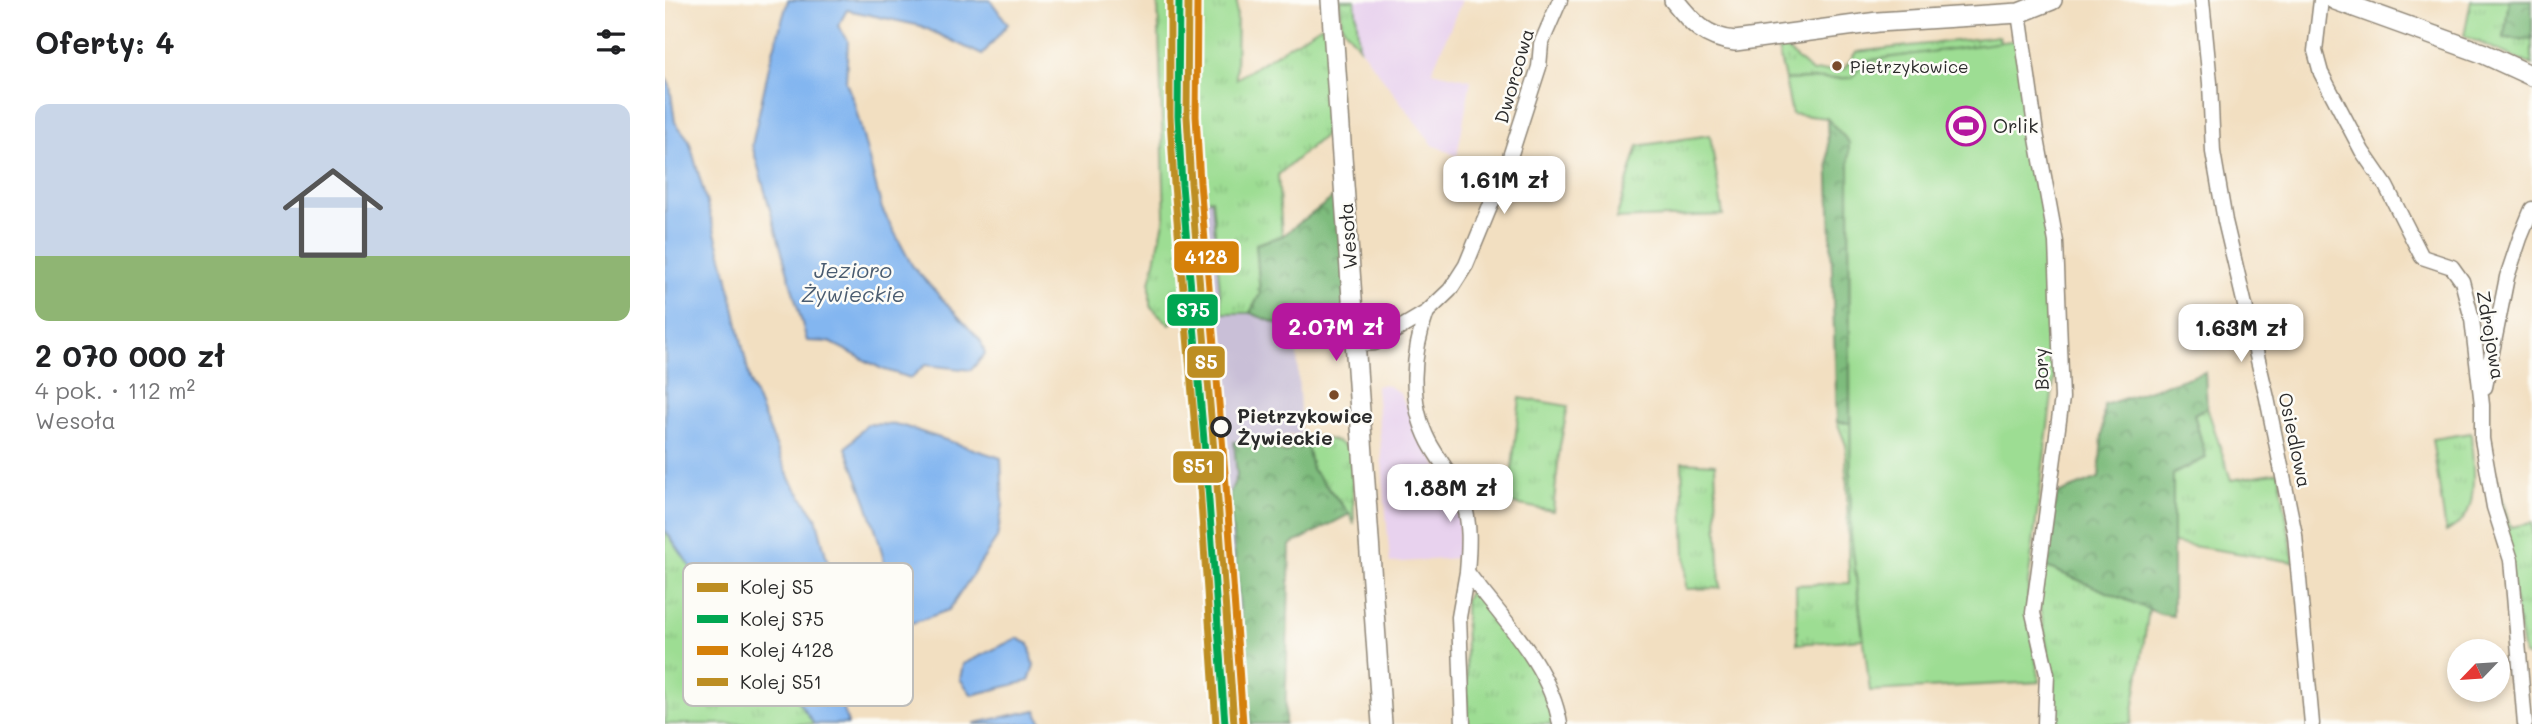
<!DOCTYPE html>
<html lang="pl">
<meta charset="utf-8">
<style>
:root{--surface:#fff;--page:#f2f2f2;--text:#202124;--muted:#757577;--line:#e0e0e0;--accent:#b5179e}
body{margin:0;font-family:Mali,sans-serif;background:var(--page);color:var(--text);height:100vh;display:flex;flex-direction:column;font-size:26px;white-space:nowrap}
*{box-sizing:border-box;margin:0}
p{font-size:23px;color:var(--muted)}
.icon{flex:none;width:38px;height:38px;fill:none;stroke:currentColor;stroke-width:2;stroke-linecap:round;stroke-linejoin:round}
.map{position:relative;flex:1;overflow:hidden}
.details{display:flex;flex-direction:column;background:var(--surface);width:665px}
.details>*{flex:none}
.needle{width:46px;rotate:245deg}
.tools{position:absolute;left:1782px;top:639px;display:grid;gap:14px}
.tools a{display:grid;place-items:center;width:63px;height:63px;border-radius:50%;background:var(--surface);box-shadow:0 4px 10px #0003;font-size:35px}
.price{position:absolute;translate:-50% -60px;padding:0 16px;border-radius:14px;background:#fff;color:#222;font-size:23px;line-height:46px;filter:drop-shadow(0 2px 4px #0008)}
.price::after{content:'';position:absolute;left:50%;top:42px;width:21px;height:16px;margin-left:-10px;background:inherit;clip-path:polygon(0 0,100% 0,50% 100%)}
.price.current{background:var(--accent);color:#fff}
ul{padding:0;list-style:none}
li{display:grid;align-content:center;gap:14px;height:371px;padding:0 35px}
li+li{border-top:2px solid var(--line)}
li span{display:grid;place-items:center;height:217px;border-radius:14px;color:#555}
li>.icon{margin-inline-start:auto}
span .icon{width:126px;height:126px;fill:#fffc;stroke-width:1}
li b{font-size:30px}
h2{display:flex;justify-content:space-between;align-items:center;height:84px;padding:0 35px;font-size:30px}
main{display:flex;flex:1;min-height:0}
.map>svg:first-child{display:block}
</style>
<main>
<section class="details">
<h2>Oferty: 4<svg class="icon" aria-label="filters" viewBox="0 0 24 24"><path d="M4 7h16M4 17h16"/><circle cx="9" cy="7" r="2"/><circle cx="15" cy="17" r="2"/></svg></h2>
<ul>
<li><span style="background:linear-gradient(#c9d6e8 70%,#8fb573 0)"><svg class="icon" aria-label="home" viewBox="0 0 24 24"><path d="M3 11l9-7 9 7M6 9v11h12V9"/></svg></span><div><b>2 070 000 zł</b><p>4 pok. · 112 m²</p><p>Wesoła</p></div></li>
</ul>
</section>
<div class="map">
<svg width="1867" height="724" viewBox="0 0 1867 724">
<defs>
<pattern id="grass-tufts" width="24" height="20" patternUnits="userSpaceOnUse" patternTransform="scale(1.75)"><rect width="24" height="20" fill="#9ddd93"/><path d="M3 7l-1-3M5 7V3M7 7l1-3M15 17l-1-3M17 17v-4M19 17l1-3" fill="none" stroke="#87be7f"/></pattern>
<pattern id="forest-crowns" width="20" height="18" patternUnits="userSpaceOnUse" patternTransform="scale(1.75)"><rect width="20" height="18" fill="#7ebc7d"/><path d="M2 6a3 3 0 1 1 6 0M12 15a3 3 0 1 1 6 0" fill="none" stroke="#679967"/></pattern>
</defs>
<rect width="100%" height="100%" fill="#fdfcf7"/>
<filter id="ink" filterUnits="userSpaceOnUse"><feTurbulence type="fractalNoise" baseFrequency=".0143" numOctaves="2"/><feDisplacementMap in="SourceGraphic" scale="14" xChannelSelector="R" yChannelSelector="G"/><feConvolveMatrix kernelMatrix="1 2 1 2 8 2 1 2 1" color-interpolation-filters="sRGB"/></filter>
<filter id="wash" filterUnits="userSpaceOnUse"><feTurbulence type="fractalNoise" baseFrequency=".00686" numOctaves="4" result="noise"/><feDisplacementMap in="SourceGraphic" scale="28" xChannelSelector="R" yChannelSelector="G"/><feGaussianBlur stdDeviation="1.57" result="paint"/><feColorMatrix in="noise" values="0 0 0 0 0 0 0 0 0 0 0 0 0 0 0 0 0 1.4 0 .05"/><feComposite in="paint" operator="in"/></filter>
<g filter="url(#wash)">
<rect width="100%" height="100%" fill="#f2dfc1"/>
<!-- built -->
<path fill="#e8d2ee" d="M690,0H797L767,71L806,80L792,156L768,145L694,47Z
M720,384L734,392L774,470L795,519L792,558L725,563L711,386Z"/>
<!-- railway -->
<path fill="#c9bfd7" d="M508,138L543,139L557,312H630L636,434L569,442L572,476L564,496L579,641L575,652L579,724H554L532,385Z"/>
<!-- grass -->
<path fill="url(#grass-tufts)" stroke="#64845f" stroke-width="2" d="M493,0H572L571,79L657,25L668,28L675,122L613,175L617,236L591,244L595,294L585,313H557L547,199L514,203L523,300L505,325L485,306V283L500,217Z
M675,0H690L694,47L677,25Z
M1806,0H1844L1839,38L1867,40V65L1799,36Z
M1334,36L1335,43L1199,61L1187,78L1120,80L1112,45L1120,48L1147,72L1179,69L1191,52Z
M1045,135L1058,215L951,219L973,146Z
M855,398L903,406L895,446L888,511L843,503Z
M1542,407L1566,480L1614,472L1629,562L1508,543V474L1541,458L1529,414Z
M1172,422L1185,423L1186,534L1198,639L1132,644L1131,585L1184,583L1181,445Z
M1806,433C1807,454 1812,495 1802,513C1798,522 1789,527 1781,532L1767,439Z
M649,436L671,441L687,450L689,524L685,514L647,469L641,441Z
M1017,462L1050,464L1055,588L1021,589Z
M1830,473L1845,527L1867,523V658L1859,655L1828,480Z
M0,530L46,596L83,626L149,724H0Z
M1377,565L1484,609L1466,724H1389V688L1374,603Z
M806,589L811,590L873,672L890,724H802L800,600Z
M579,641L586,724H577L570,654Z"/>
<!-- forest -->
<path fill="url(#forest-crowns)" stroke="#547454" stroke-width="2" d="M1844,0H1867V40L1839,38Z
M1162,118L1184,142L1185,423L1172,422Z
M680,189L687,308L661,311L652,322L651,339L585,313L595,294L591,244L617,236Z
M1540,372L1542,407L1529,414L1541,458L1508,474V616L1495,614L1377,565L1392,494L1434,478L1439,405Z
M641,441L647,469L685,514L625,545L620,724H586L564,495L572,476L569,442L602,446L620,453Z"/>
<!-- pitch -->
<path fill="#9ddd93" stroke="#64845f" stroke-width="2" d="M1352,40L1384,246L1391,364L1363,584V617L1375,682L1205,691L1186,534L1184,142L1162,118L1127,114L1120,80L1187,78L1199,61Z"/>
<!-- water -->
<path fill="#83b6f0" stroke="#57708e" stroke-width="2" d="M123,0H325L343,24L317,55L256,26L182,10L173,26L183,40L181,82L189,102L217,209L248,267L316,341L320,354L306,370L260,365L246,378L217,369L165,342L142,341L87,145L105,62Z
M0,76L5,86L10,122L24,140L62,275L86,385L125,480L151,517L166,575L170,628L165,665L183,724H149L83,627L46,596L0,530Z
M202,424L235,425L336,458L338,505L332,538L284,610L248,623L229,611C224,593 222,575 218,557C209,519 195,484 181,448Z
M352,638L364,644L369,665L364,681L307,695L295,679L298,664Z
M371,710L377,724H310V723Z"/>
</g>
<g filter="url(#ink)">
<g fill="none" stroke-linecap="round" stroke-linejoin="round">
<defs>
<path id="street" d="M1537,0L1545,83L1548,152L1560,221L1602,398L1630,535L1647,724
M1656,0L1650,51L1656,73L1697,151L1721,186L1757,257L1787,267L1797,281L1807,319L1817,405V439L1829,507L1846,560L1860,724
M1354,13L1371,133L1391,242L1397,398L1368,613L1382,674L1380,724
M762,312C747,353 743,402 764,442C774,461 789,477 797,498C806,521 804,548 802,572C837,619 885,665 895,724
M690,344L710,343L762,312L785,290L801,265L843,163L874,67L876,44L895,0
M1820,387L1842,277L1855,238L1867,209
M798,724L794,617L802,572"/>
<path id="secondary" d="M666,0L717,724
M1009,0C1027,23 1041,38 1070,41L1213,22L1354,13L1387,0
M1670,0L1817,53L1867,76"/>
</defs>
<!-- street casing -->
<use href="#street" stroke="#8e8576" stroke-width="17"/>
<!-- secondary casing -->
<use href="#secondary" stroke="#8e8576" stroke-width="22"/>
<!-- street -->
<use href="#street" stroke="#fff" stroke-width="14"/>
<!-- secondary -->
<use href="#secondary" stroke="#fff" stroke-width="19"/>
<defs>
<path id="rail-1" d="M523,0L522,116L526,184L552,486L569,724"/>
<path id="rail-2" d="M514,0L513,116L517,185L543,487L560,724"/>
<path id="rail-3" d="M532,0L531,116L535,183L561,485L578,723"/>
<path id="rail-4" d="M505,0V116L509,185L535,487L551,724"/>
</defs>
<!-- rail-1 casing -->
<use href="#rail-1" stroke="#fdfcf7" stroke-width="12"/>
<!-- rail-2 casing -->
<use href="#rail-2" stroke="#fdfcf7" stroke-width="12"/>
<!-- rail-3 casing -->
<use href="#rail-3" stroke="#fdfcf7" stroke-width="12"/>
<!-- rail-4 casing -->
<use href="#rail-4" stroke="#fdfcf7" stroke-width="12"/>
<!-- rail-1 -->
<use href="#rail-1" stroke="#bd8e23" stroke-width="7"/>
<!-- rail-2 -->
<use href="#rail-2" stroke="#00a651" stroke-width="7"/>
<!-- rail-3 -->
<use href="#rail-3" stroke="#d58009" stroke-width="7"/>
<!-- rail-4 -->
<use href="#rail-4" stroke="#bd8e23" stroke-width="7"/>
</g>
</g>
<!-- icons -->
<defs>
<symbol id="stadium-ring" viewBox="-11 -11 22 22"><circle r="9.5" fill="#fdfcf7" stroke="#b5179e" stroke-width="1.5"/><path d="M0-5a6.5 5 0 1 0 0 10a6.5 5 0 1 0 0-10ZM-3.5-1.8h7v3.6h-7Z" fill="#b5179e"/></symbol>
</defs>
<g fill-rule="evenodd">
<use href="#stadium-ring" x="1279" y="104" width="44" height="44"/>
</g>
<!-- markers -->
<g fill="#7a4b2a" stroke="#fdfcf7" stroke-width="2.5">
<circle cx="1172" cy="66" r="6"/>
<circle cx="669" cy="395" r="6"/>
</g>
<circle fill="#fdfcf7" stroke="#2b2b2b" stroke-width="3.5" cx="556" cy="427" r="9"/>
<g text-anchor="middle" stroke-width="5" stroke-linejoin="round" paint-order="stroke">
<!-- bus labels -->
<g font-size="17" fill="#2b2b2b" stroke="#fdfcf7" text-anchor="start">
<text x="1185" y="73">Pietrzykowice</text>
</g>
<!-- street labels -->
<g font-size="19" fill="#2b2b2b" stroke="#fdfcf7">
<text transform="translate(849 76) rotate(-74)" y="7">Dworcowa</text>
<text transform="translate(683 236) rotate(-94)" y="7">Wesoła</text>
<text transform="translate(1826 335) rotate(80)" y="7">Zdrojowa</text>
<text transform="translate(1376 369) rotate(-92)" y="7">Bory</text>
<text transform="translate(1630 440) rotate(78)" y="7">Osiedlowa</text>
</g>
<!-- poi labels -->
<g font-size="19" fill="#2b2b2b" stroke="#fdfcf7" text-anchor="start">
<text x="1328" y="133">Orlik</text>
</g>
<!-- stop labels -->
<g font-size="19" font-weight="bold" fill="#2b2b2b" stroke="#fdfcf7" text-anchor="start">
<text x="572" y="423">Pietrzykowice<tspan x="572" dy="22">Żywieckie</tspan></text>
</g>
<!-- water labels -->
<g font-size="21" font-style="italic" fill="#4a5c70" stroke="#fdfcf7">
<text x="188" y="278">Jezioro<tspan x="188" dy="24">Żywieckie</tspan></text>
</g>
</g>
<!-- legend -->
<rect x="18" y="563" width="230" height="143" rx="10" fill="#fdfcf7" stroke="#bebdba" stroke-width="2"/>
<rect x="32" y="583" width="31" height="9" fill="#bd8e23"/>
<rect x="32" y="615" width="31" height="8" fill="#00a651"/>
<rect x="32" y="646" width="31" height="9" fill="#d58009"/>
<rect x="32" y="678" width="31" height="8" fill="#bd8e23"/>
<g font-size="19" fill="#2b2b2b">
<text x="75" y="594">Kolej S5</text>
<text x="75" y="626">Kolej S75</text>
<text x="75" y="657">Kolej 4128</text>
<text x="75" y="689">Kolej S51</text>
</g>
<g stroke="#fdfcf7" stroke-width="2.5">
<rect x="508" y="240" width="67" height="34" rx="7" fill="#d58009"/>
<rect x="501" y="293" width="53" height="34" rx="7" fill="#00a651"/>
<rect x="521" y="345" width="40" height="34" rx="7" fill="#bd8e23"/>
<rect x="507" y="450" width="53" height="34" rx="7" fill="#bd8e23"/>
</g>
<g font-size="19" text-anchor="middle" font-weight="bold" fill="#fff">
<text x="541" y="264">4128</text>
<text x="528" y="317">S75</text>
<text x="541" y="369">S5</text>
<text x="533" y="473">S51</text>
</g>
</svg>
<div class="tools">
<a><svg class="needle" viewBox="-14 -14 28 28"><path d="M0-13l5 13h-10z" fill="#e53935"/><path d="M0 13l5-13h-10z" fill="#757577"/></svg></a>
</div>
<b class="price" style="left:839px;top:216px">1.61M zł</b>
<b class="price current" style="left:671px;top:363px">2.07M zł</b>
<b class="price" style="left:1576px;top:364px">1.63M zł</b>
<b class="price" style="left:785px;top:524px">1.88M zł</b>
</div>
</main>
